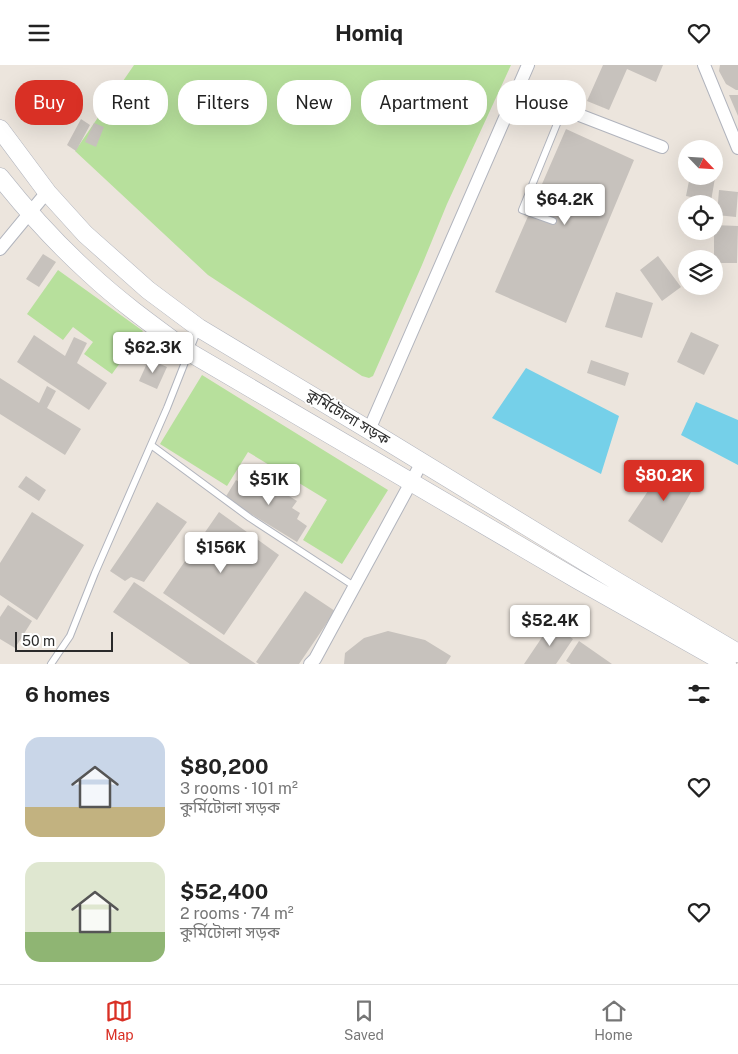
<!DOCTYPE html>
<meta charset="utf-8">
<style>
:root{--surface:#fff;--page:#f2f2f2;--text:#222;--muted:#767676;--line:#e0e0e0;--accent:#d93025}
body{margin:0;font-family:"Public Sans","Noto Sans Bengali",sans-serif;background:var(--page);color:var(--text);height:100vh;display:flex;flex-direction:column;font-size:19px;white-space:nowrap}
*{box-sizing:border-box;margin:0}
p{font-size:16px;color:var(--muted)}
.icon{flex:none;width:28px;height:28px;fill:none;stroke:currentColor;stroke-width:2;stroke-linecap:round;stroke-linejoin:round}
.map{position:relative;height:599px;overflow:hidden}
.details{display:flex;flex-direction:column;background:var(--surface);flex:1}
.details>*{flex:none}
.banner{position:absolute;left:15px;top:15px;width:709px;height:45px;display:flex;gap:10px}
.needle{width:32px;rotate:115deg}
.fabs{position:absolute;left:678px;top:75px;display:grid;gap:10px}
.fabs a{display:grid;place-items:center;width:45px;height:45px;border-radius:50%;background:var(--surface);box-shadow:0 5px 20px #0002;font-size:25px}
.scale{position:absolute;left:15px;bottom:12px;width:98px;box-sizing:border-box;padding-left:5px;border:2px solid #2a2a2a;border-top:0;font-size:14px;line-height:18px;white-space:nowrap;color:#2a2a2a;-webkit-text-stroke:4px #fff;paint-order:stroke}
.price{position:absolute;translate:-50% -42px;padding:0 11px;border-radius:5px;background:#fff;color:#222;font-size:16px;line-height:32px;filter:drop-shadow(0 1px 2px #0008)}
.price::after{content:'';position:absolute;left:50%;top:30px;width:15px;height:11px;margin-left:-8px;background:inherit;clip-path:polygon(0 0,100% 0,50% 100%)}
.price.current{background:var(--accent);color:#fff}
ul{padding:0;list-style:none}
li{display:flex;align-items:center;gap:15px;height:125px;padding:0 25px}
li span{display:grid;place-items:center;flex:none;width:140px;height:100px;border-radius:15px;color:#555}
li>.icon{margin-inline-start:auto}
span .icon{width:60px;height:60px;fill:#fffc;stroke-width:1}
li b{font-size:21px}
h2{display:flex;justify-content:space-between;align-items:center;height:60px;padding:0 25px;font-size:21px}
.tag{padding:0 18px;border-radius:20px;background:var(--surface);box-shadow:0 5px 20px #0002;font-size:18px;line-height:45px}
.tag.current{background:var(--accent);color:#fff}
header{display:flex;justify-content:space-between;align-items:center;height:65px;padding:0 25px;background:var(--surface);font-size:22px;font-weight:700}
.menu{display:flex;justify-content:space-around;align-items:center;height:70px;border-top:1px solid var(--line);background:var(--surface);font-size:14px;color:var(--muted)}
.menu a{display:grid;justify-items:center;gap:2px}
.menu .current{color:var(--accent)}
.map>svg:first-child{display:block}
</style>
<header><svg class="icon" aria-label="menu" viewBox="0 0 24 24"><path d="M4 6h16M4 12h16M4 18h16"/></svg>Homiq<svg class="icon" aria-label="heart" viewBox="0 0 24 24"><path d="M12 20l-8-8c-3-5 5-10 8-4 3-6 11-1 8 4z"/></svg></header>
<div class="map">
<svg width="738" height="599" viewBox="0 0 738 599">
<rect width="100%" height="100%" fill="#ece5dd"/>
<!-- green -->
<path fill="#b7e09c" d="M134,0H511L447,139L422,200L373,311L369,313L362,311L208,210L75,86Z
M58,205L143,266L112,309L84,289L93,277L73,262L63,275L27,249Z
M202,310L388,425L342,499L303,475L327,435L248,387L227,421L160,379Z"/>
<!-- water -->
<path fill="#75d0e9" d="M526,303L619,351L601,409L492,353Z
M696,337L738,355V400L681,370Z"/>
<!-- building -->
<path fill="#c7c2bd" d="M603,0H663L656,17L627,4L609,45L587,36Z
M720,0H738V25H736L726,19L719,6Z
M729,30H738V51Z
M81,54L90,60L76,86L67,80Z
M94,58L104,62L96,82L85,77Z
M566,64L634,95L566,258L495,227Z
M690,111H704L715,113L711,136L686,131Z
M719,125L738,127L736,152L717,150Z
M714,160L738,161L737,198H714Z
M43,189L56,197L39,222L26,214Z
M658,191L681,222L662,236L640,205Z
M616,227L653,238L642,273L605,262Z
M691,267L719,280L704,310L677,297Z
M34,270L65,291L74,272L87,278L77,298L107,318L89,345L17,297Z
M149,294L167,302L157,324L139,316Z
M591,295L629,308L625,321L587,308Z
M0,313L39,338L47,321L56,326L47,343L81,364L65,390L0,349Z
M668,396L698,415L662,478L628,456Z
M26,411L46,425L39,436L18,422Z
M236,415L248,423L251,417L260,422L264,415L273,420L276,416L292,426L289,431L297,436L292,443L300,448L297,454L307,461L297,477L225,433Z
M157,437L187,457L144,517L131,512L125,516L110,506Z
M32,447L84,480L37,555L0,530V498Z
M219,447L279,490L224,570L163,528Z
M134,517L256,599H190L113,547Z
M305,526L335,546L299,599H259L256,597Z
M8,540L32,556L15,583L0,574V552Z
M551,559L573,574L556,599H524Z
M388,566L425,575L451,591L446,599H344L345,588L364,573Z
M579,576L612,599H571L566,596Z"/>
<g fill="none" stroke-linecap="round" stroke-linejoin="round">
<defs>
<path id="service" d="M553,156L522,145L563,44
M151,380L250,453L354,521
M51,599L70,571L95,508L167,343L198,264"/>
<path id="minor" d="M704,0L738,83
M517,26L662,82
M0,184L47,127
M369,365L528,0
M310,599L315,594L422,397"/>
<path id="secondary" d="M0,64L47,127L85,169L148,225L199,263L369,365L618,517L738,588
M0,112C27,146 57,179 89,208C120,237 155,262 189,287L578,515L727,599"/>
</defs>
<!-- service casing -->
<use href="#service" stroke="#b1b4bd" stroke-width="8"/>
<!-- minor casing -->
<use href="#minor" stroke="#b1b4bd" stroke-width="14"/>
<!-- secondary casing -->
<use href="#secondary" stroke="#b1b4bd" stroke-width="19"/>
<!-- service -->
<use href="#service" stroke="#fff" stroke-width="6"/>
<!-- minor -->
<use href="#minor" stroke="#fff" stroke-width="12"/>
<!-- secondary -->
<use href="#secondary" stroke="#fff" stroke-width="18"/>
</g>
<g text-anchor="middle" stroke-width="4" stroke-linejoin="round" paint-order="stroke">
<!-- street labels -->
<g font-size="15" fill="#2a2a2a" stroke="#fff">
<text transform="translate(348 352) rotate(31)" y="5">কুর্মিটোলা সড়ক</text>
</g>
</g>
</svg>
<div class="fabs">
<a><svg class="needle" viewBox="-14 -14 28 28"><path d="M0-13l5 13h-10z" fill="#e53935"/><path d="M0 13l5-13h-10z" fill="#767676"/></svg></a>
<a><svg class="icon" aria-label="locate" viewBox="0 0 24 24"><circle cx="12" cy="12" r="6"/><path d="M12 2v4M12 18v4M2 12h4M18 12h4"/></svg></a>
<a><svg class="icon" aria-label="layers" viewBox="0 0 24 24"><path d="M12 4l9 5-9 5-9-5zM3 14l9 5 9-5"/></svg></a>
</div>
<div class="scale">50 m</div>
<b class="price" style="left:565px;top:161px">$64.2K</b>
<b class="price" style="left:153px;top:309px">$62.3K</b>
<b class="price current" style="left:664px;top:437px">$80.2K</b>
<b class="price" style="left:269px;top:441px">$51K</b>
<b class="price" style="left:221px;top:509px">$156K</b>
<b class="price" style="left:550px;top:582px">$52.4K</b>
<div class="banner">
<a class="tag current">Buy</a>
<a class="tag">Rent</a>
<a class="tag">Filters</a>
<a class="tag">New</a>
<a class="tag">Apartment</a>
<a class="tag">House</a>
</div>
</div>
<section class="details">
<h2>6 homes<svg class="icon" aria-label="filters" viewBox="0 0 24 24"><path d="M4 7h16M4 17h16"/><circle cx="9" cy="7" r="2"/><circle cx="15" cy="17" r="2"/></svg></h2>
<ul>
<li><span style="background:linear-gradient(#c9d6e8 70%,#c2b280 0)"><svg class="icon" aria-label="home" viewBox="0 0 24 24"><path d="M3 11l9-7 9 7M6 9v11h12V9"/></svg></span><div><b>$80,200</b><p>3 rooms · 101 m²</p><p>কুর্মিটোলা সড়ক</p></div><svg class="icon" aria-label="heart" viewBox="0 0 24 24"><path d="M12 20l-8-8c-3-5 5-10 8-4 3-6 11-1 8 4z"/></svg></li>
<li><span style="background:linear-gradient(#dfe7d0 70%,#8fb573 0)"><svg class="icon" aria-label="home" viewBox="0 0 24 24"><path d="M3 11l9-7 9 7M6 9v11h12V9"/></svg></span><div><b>$52,400</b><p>2 rooms · 74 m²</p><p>কুর্মিটোলা সড়ক</p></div><svg class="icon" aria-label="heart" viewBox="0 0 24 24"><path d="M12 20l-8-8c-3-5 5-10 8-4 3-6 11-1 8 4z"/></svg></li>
</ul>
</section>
<nav class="menu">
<a class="current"><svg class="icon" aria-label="map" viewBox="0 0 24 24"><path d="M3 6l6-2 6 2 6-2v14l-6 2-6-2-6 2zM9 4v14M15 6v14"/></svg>Map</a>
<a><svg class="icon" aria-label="saved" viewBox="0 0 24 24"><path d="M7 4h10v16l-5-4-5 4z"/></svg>Saved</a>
<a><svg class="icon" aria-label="home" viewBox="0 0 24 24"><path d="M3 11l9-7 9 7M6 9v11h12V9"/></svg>Home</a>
</nav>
